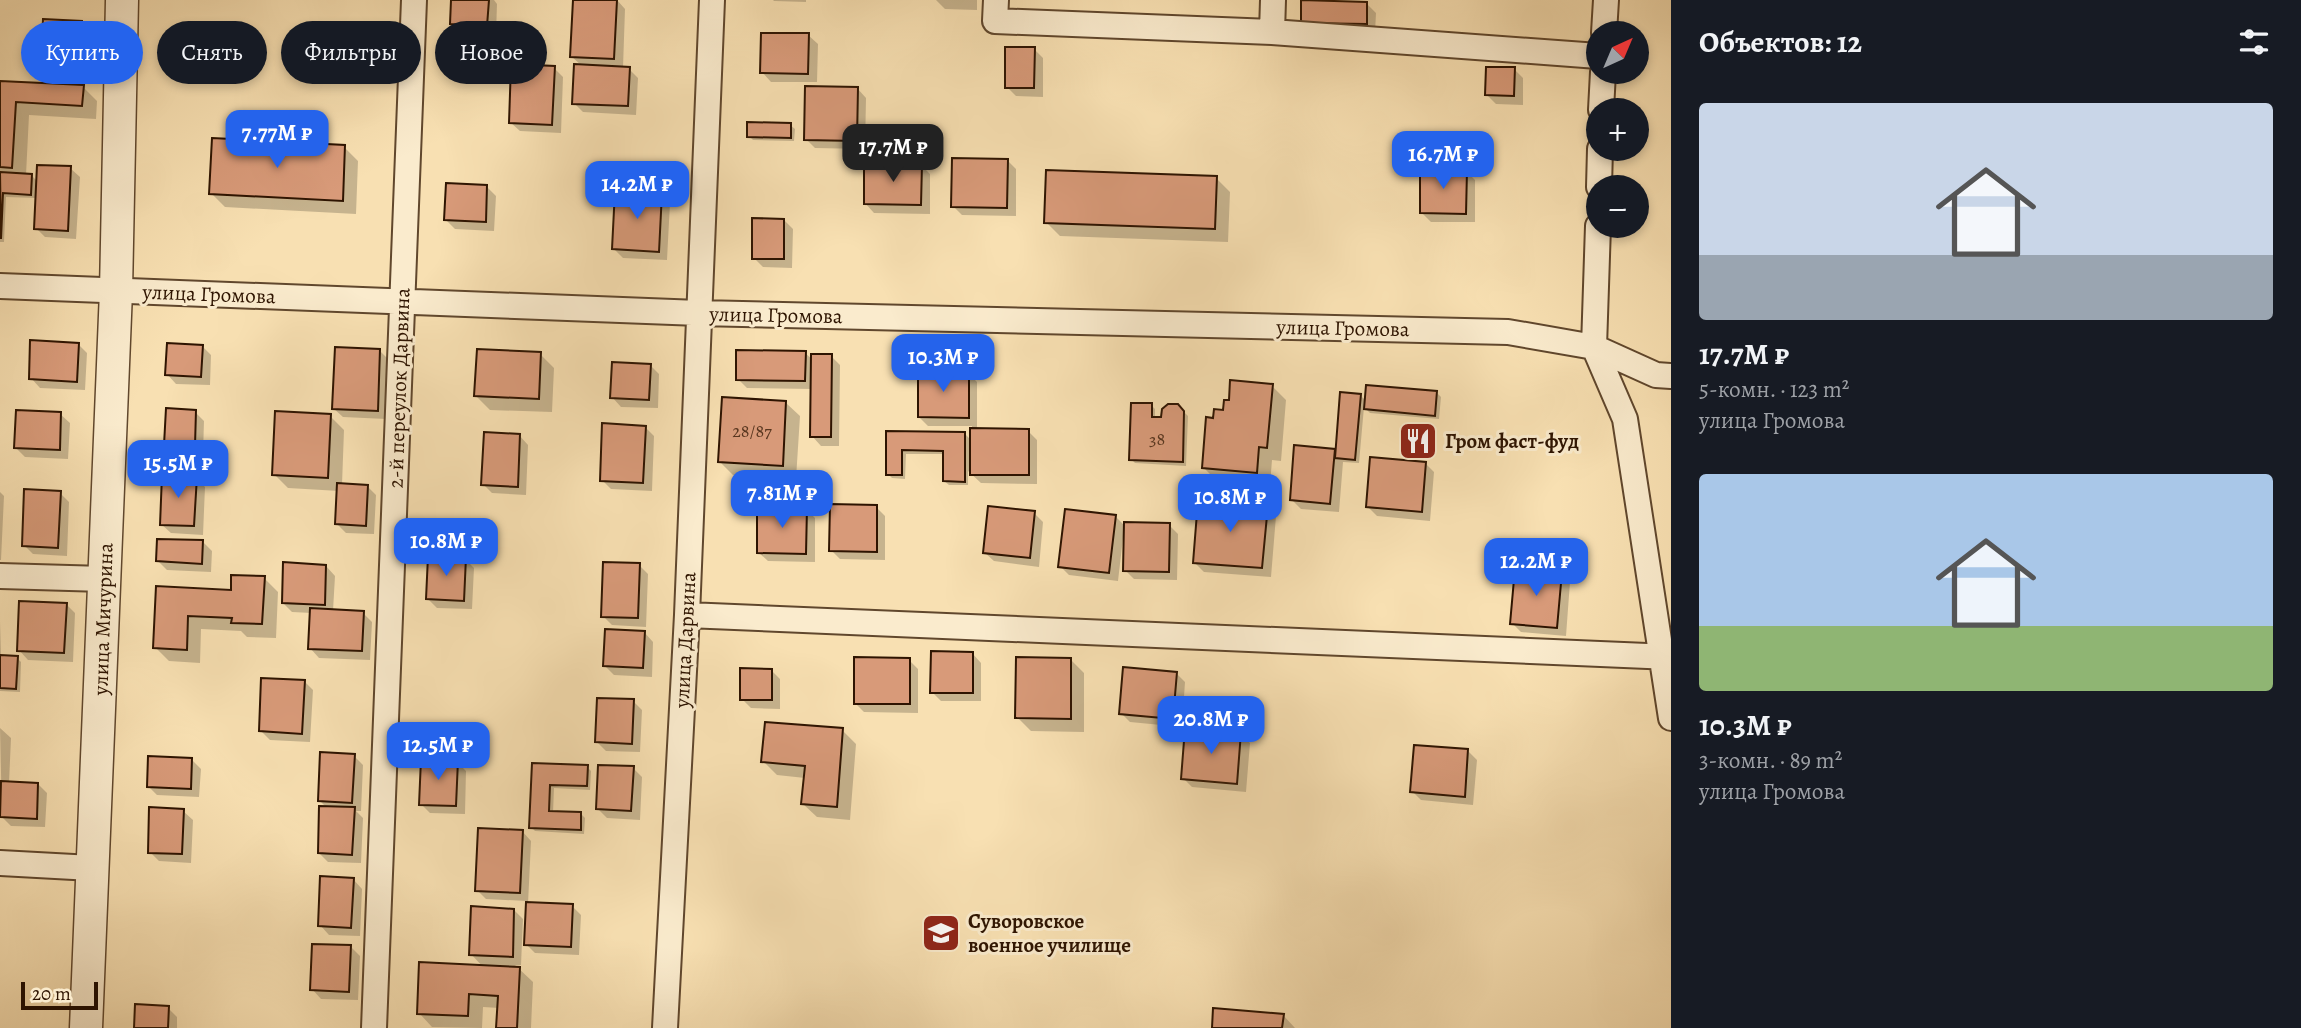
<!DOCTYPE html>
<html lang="ru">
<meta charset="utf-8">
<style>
:root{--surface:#171b24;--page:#20242c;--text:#f1f3f6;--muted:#9ea1a6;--accent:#2563eb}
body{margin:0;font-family:Alegreya,serif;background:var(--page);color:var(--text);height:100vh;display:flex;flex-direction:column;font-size:26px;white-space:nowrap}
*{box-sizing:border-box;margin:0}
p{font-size:23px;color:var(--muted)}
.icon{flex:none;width:38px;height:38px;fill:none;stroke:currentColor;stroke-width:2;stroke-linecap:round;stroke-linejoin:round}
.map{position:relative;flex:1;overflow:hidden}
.panel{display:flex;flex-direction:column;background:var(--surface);width:630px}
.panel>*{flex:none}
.guide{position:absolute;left:21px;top:21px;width:665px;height:63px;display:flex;gap:14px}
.needle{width:46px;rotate:44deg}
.fabs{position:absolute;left:1586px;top:21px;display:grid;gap:14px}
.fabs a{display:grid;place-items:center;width:63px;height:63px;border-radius:50%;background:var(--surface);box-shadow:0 4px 10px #0003;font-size:35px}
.scale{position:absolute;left:21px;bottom:18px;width:77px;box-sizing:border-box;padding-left:7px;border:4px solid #2e1401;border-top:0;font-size:19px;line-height:24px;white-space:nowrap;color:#2e1401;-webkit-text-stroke:5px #faebcd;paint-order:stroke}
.price{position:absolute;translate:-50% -60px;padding:0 16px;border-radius:14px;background:var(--accent);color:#fff;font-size:23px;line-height:46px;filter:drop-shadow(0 2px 4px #0008)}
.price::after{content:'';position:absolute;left:50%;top:42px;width:21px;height:16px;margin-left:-10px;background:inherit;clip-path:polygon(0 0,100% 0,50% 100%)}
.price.selected{background:#222;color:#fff}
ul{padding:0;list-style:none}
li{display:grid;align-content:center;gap:14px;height:371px;padding:0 28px}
li span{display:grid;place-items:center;height:217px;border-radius:7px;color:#555}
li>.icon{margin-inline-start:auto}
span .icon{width:126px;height:126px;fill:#fffc;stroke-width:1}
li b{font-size:30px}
h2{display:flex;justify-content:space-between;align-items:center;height:84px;padding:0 28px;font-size:30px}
.chip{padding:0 24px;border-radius:32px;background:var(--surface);box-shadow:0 4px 10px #0003;font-size:24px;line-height:63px}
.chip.selected{background:var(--accent);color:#fff}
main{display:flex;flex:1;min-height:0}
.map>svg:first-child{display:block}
</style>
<main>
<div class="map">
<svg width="1671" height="1028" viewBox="0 0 1671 1028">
<rect width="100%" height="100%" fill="#f8e0b2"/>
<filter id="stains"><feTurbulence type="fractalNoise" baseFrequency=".00286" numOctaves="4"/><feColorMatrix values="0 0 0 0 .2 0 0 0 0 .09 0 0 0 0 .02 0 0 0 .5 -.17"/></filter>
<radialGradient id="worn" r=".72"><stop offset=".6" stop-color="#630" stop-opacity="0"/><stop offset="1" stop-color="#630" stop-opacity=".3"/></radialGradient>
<!-- shadow -->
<path fill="#0003" d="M453,0H494L497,4L496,35L461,33L452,24Z
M575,0H617L625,9L623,68L629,69L638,78L636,115L583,112L574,103L582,66L571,56Z
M773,0H806V2L774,1Z
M936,0H977V10L945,9Z
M1303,0L1366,3L1376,13L1375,33L1303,22Z
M82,23L91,32L89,70L52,68L43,59Z
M808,35L818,44L817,82H771L762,72Z
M1034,49L1043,58V97L1016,96L1007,87Z
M554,68L563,77L561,133L520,131L510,122Z
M1514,69L1523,78V105L1496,104L1487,95Z
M0,82L83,87L97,101L96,119L29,115L26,175H31L38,182L70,168L80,177L76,239L45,237L36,228L37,198L6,197L4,242H0Z
M857,88L866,98L865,149L815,148L806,139Z
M790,125L795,129L794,141L753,140L749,136Z
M344,147L358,161L356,214L225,207L211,193Z
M1007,160L1016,169V216L962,215L953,206Z
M921,165L930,174V214L874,213L865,203Z
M1466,171L1475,180V222H1431L1422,213Z
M1216,178L1230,192L1228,242L1060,236L1046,222Z
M487,187L496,196L494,231L455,229L446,220Z
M661,194L670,203L667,260L623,258L614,249Z
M784,220L793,229L792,268L763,267L754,258Z
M78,344L87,353L85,390L40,388L31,378Z
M202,346L211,355L210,385L176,384L167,374Z
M380,351L389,360L386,419L343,417L333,408Z
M805,353L813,360L831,356L840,365L839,446H821L812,436V389L747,388L738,379Z
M540,354L554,368L552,412L490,410L476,396Z
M650,365L659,374L658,408L621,407L612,397Z
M968,373L977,382V430L1028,431L1037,440V484L981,483L968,471V485H949L944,481L945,454H906L905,479L892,478L888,474V433L965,434L972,441V426H928L919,417Z
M1272,386L1286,400L1281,461L1272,460L1270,485L1217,481L1203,467L1215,420Z
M1437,393L1441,397L1439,419L1370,413L1364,407L1359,463L1343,462L1339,512L1301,509L1292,500L1334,450L1337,454L1360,395L1366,401Z
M786,403L800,416L796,479L733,475L719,461Z
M1151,405L1155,409V419H1163L1178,406L1188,416L1186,466L1135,463L1131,459Z
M195,412L204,421L203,454L175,453L166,444Z
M60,414L70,423L68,459L25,457L16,448Z
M330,416L344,430L342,485L367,486L376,495L374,534L346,533L337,524L339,491L288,488L274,474Z
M645,427L654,436L652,491L611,489L602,480Z
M519,435L528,445L526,495L492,493L483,484Z
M1425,463L1434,472L1430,521L1377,516L1368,507Z
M196,478L205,487L203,535L171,533L161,524Z
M0,492L4,496L1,560H0Z
M60,493L69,502L67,556L33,554L24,545Z
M1267,506L1276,516L1271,577L1204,572L1195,563Z
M876,507L885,516V560L840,559L831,550Z
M806,509L815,518V562L768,561L758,552Z
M1034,513L1043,522L1039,567L994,561L984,552Z
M1115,516L1126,527L1169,525L1178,534L1177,580L1134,579L1125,570V538H1123L1118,581L1069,575L1060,566Z
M203,542L212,551L211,572L167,570L158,561Z
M465,559L474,568L472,609L437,608L428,599Z
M639,565L648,574L646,627L612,625L603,616Z
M326,566L335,576L333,611L363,613L372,622L370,660L319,658L310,648L312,613L292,612L283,603Z
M1561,573L1570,582L1566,636L1521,632L1512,623Z
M264,578L278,592L276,638L247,637L241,631L201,629L200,663L169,661L155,647L157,588L233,592Z
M66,604L75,613L73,662L28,660L19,650Z
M0,621L1,657L17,658L21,662L20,692L0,691Z
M644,632L653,642L652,677L614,675L605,666Z
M972,653L981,663V701H941L932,692Z
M909,660L918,669V713L864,712L855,703Z
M1071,660L1084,673V732L1031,731L1017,717Z
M771,670L780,679V709L751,708L742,699Z
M1176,673L1185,682L1182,727L1130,722L1121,713Z
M304,681L313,690L310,742L270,740L261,731Z
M633,701L642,710L640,752L606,751L597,742Z
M0,728L11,738L9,783L38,784L47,793L45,827L11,826L2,817Z
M842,730L856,744L850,820L817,817L803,804L805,778L777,775L763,761Z
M1240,734L1250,743L1246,792L1192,787L1183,778Z
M1468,751L1477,760L1473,805L1421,800L1412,791Z
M354,756L363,765L361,811H356L363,818L361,863L328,862L319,853L327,808L319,800Z
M192,760L201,769L199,797L157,795L148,786Z
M457,762L466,771L465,814L430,813L421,804Z
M534,764L587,767L591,771L590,790L554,788L553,813L581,814L585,818L584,834L535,831L531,827Z
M633,768L642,777L640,820L607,818L598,809Z
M183,811L193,820L191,863L159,861L150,852Z
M522,831L531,841L528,904L572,906L581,915L579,955L535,953L526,944L527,901L486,899L477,890Z
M353,879L362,889L360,936L329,935L320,925Z
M514,910L523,919L521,965H515L533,982L531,1028H498L499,1008L483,1007L482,1028L432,1027L419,1013L483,967L471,954Z
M351,947L360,956L358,1000L321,999L312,989Z
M168,1008L177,1017V1028H136Z
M1283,1015L1295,1028H1214Z"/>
<!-- building -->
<path fill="#d89a79" stroke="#2e1401" stroke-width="2" d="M451,0H489L487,26L450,24Z
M573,0H617L614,59L570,57Z
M1301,0L1367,2V24L1301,23Z
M43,19L82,21L80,62L41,60Z
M761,33H809L808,74L760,73Z
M1005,47H1035L1034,88H1005Z
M511,64L555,66L552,125L509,123Z
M574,64L630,67L628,106L572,104Z
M1486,67H1515L1514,96L1485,95Z
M0,81L84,85L82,106L16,102L12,168L0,167Z
M805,86L858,87L857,141L804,140Z
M747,122L791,123V138L747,137Z
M212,138L345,145L343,201L209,194Z
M952,158L1008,159L1007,208L951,207Z
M864,162L922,164L921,205L864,204Z
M37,165L71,166L68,231L34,229Z
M1420,169L1467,170L1466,214L1420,213Z
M1046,170L1217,176L1215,229L1044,223Z
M0,172L32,174L31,195L3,193L1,239Z
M446,183L487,185L486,222L444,220Z
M615,190L662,192L659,252L612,249Z
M752,218L784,219V259H752Z
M30,340L79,343L77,382L29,379Z
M167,343L203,345L201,377L165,375Z
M335,347L380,349L378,411L332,409Z
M477,349L541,352L539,399L474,396Z
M736,350L806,351L805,381L736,380Z
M811,354H832L831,437H810Z
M612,362L651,364L649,400L610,398Z
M918,370L969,371V418L918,417Z
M1230,380L1273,384L1267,448L1259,447L1257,473L1202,468L1206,417L1213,418L1214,409L1223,410L1224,400H1229Z
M1366,385L1437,391L1435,416L1364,409Z
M1340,392L1361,394L1355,460L1335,458Z
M722,397L786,401L783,466L718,462Z
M1131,403H1152V417H1161L1162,409L1168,404H1178L1184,411L1183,462L1129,460Z
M166,408L196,410L195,446L164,445Z
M16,410L61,412L60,450L14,448Z
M275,411L331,414L328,478L272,475Z
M602,423L646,426L643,483L600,481Z
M970,428L1029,429V475H970Z
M886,431L965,432V482L943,481V451L902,450V475H886Z
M484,432L520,434L518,487L481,485Z
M1294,445L1335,449L1330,504L1290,500Z
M1370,457L1426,462L1422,512L1366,507Z
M162,475L197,476L194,526L160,525Z
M337,483L368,485L366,526L335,524Z
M24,489L61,491L58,548L22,546Z
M1198,500L1268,505L1262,568L1193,563Z
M830,504L877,505V552L829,551Z
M757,506L807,507L806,554L757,553Z
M988,506L1035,511L1030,558L983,553Z
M1065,509L1116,515L1109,573L1058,567Z
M1124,522L1170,523L1169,572L1123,571Z
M157,539L203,540L202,564L156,561Z
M428,556L466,557L464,601L426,599Z
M283,562L326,565L325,605L282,603Z
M603,562L640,563L638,618L601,617Z
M1515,568L1562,572L1557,628L1510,624Z
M231,575L265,576L262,624L231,623L232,618L188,616L187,650L153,648L156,586L231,590Z
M19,601L67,603L64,653L17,651Z
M310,608L364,611L362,651L308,649Z
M605,629L645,631L643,668L603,666Z
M931,651L973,652V693H930Z
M0,655L18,656L16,689L0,688Z
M854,657L910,658V704H854Z
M1016,657L1071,658V719L1015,718Z
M1123,667L1177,672L1173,719L1119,714Z
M740,668L772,669V700H740Z
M261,678L305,680L302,734L259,731Z
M597,698L634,699L632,744L595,742Z
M765,722L843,728L837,807L801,804L805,766L761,762Z
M1185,728L1241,732L1237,784L1181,779Z
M1414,745L1468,749L1465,797L1410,792Z
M320,752L355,754L352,803L318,801Z
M148,756L192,758L191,789L147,787Z
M421,759L458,760L456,806L419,805Z
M532,763L588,765L587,786L550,785L549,811L581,812V830L529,828Z
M598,765L634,766L631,811L596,809Z
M1,781L38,783L37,819L0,817Z
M319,806L355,807L352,855L318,853Z
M149,807L184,809L182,854L148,853Z
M478,828L523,830L520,893L475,891Z
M320,876L354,878L351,928L318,926Z
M526,902L573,904L571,947L524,945Z
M471,906L514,909L513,957L469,955Z
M312,944L351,945L349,992L310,990Z
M419,962L520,967L517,1028H496L498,996L469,994L468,1016L417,1014Z
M135,1004L169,1006L168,1028H134Z
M1213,1008L1284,1014L1282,1028H1212Z"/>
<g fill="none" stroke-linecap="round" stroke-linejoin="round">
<defs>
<path id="minor" d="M996,0L995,21L1272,32L1598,56
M1272,32L1273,0
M1604,33L1606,0
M1601,110L1603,72
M1599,187L1600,149
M1598,226L1594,347L1625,419L1671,718
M0,286L699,313L1508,332L1594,347L1656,375L1671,376
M0,576L104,579
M687,615L1671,657
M0,863L92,868
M374,1028L414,0
M665,1028L687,615L712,0"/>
<path id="tertiary" d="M86,1028L116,291L122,0"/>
</defs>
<!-- minor casing -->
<use href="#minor" stroke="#60472d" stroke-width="28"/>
<!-- tertiary casing -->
<use href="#tertiary" stroke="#60472d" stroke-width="35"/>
<!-- minor -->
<use href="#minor" stroke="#faebcd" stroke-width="24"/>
<!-- tertiary -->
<use href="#tertiary" stroke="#faebcd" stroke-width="32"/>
</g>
<!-- icons -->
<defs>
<symbol id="restaurant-square" viewBox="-11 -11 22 22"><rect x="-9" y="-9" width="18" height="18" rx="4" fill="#8f2418" stroke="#faebcd"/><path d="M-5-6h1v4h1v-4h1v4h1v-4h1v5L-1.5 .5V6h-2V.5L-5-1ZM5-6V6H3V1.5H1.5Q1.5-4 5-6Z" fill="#fff"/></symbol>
<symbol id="university-square" viewBox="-11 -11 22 22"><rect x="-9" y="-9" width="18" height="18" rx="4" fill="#8f2418" stroke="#faebcd"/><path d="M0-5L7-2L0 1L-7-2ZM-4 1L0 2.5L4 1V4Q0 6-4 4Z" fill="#fff"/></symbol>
</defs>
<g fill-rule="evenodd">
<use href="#restaurant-square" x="1396" y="419" width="44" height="44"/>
<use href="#university-square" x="919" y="911" width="44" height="44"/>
</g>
<g text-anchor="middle" stroke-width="6" stroke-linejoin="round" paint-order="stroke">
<!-- number labels -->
<g font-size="18" fill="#58361f">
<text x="752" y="437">28/87</text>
<text x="1157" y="445">38</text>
</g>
<!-- street labels -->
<g font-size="21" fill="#2e1401" stroke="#faebcd">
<text transform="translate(209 294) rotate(2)" y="7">улица Громова</text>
<text transform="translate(776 315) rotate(1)" y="7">улица Громова</text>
<text transform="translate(1343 328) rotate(1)" y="7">улица Громова</text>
<text transform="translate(399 388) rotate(-88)" y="7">2-й переулок Дарвина</text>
<text transform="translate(103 619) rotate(-88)" y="7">улица Мичурина</text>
<text transform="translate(685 640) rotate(-87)" y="7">улица Дарвина</text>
</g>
<!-- poi labels -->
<g font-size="21" font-weight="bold" fill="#2e1401" stroke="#faebcd" text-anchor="start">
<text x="1445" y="448">Гром фаст-фуд</text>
<text x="968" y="928">Суворовское<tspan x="968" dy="24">военное училище</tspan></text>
</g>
</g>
<rect width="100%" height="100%" filter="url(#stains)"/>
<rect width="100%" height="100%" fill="url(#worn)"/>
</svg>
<div class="fabs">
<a><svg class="needle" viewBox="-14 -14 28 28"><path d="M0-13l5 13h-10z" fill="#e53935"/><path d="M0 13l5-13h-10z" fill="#9ea1a6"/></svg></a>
<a>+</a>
<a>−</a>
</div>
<div class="scale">20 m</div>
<b class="price" style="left:277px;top:170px">7.77M ₽</b>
<b class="price selected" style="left:893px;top:184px">17.7M ₽</b>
<b class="price" style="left:1443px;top:191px">16.7M ₽</b>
<b class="price" style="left:637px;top:221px">14.2M ₽</b>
<b class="price" style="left:943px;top:394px">10.3M ₽</b>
<b class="price" style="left:178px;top:500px">15.5M ₽</b>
<b class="price" style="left:782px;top:530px">7.81M ₽</b>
<b class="price" style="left:1230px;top:534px">10.8M ₽</b>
<b class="price" style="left:446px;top:578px">10.8M ₽</b>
<b class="price" style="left:1536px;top:598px">12.2M ₽</b>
<b class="price" style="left:1211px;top:756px">20.8M ₽</b>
<b class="price" style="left:438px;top:782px">12.5M ₽</b>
<div class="guide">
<a class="chip selected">Купить</a>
<a class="chip">Снять</a>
<a class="chip">Фильтры</a>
<a class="chip">Новое</a>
</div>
</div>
<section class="panel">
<h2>Объектов: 12<svg class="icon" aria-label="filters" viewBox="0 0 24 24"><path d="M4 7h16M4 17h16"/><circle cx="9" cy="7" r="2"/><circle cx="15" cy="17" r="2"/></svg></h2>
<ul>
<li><span style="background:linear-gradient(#c9d6e8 70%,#9aa5b1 0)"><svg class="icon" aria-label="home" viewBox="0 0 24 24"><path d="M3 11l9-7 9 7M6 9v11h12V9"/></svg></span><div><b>17.7M ₽</b><p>5-комн. · 123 m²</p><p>улица Громова</p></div></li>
<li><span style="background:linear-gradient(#a9c7e8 70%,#8fb573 0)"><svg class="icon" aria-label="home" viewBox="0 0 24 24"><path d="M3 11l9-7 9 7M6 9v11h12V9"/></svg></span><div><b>10.3M ₽</b><p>3-комн. · 89 m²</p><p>улица Громова</p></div></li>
</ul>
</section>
</main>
